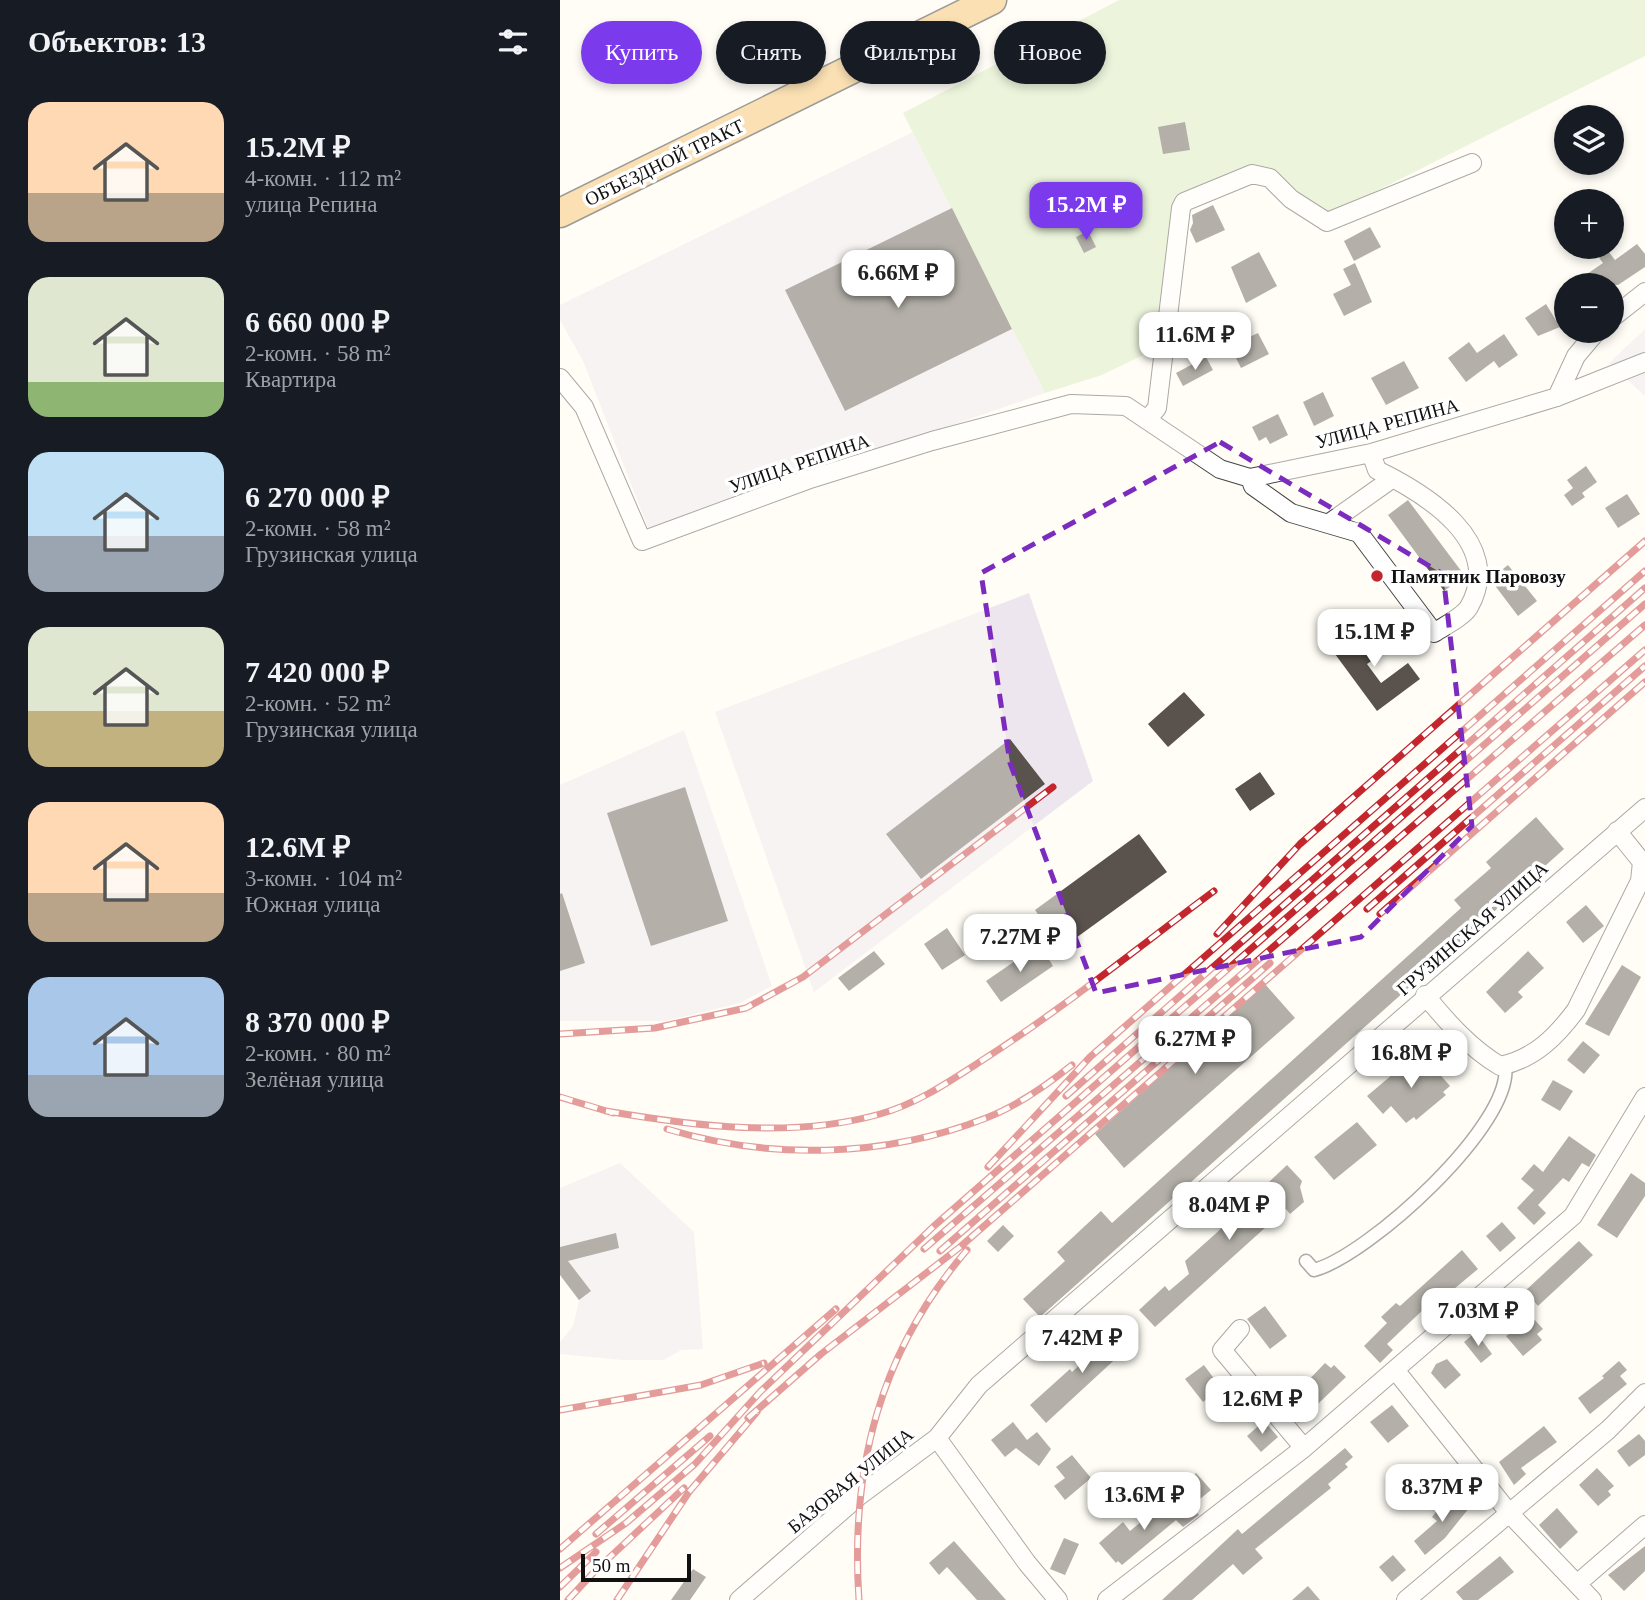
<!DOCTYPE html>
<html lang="ru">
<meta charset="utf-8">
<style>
:root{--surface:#171b24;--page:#242831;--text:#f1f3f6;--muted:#9ea1a6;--accent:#7c3aed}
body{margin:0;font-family:"Times New Roman",serif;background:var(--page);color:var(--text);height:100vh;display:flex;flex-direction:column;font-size:26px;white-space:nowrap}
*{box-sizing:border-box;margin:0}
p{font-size:23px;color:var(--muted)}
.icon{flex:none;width:38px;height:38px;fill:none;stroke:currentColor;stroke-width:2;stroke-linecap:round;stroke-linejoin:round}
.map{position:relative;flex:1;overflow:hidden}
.sheet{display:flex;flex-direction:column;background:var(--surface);width:560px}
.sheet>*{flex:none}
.top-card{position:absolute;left:21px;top:21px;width:665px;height:63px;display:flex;gap:14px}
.tools{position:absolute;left:994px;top:105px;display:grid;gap:14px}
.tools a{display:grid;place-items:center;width:70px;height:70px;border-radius:50%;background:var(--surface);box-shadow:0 4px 10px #0003;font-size:35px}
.scale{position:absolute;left:21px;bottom:18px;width:110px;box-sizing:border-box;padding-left:7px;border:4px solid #111;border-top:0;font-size:19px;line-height:24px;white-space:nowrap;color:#111;-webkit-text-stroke:5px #fff;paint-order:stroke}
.price{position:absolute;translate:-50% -60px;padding:0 16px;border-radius:14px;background:#fff;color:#222;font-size:23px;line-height:46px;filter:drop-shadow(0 2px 4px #0008)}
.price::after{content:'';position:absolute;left:50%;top:42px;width:21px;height:16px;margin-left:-10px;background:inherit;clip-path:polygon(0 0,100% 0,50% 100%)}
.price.on{background:var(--accent);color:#fff}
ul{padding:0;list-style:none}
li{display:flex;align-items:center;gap:21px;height:175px;padding:0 28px}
li span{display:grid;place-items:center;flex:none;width:196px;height:140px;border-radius:21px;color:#555}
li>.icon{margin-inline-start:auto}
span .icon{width:84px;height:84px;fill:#fffc;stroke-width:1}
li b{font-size:30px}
h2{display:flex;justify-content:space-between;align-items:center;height:84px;padding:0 28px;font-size:30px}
.pill{padding:0 24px;border-radius:32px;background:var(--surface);box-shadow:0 4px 10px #0003;font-size:24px;line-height:63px}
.pill.on{background:var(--accent);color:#fff}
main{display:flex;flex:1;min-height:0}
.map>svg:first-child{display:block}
</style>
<main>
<section class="sheet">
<h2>Объектов: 13<svg class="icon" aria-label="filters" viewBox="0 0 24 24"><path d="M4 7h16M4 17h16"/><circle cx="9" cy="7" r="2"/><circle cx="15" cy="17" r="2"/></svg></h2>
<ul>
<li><span style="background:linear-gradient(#ffd9b3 65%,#b9a48a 0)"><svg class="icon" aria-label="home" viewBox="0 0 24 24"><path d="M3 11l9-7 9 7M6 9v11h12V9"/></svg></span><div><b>15.2M ₽</b><p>4-комн. · 112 m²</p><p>улица Репина</p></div></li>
<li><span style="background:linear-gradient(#dfe7d0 75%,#8fb573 0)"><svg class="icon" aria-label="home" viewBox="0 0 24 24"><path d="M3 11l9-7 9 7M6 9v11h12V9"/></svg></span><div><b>6 660 000 ₽</b><p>2-комн. · 58 m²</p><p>Квартира</p></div></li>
<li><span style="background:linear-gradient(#bfe0f5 60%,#9aa5b1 0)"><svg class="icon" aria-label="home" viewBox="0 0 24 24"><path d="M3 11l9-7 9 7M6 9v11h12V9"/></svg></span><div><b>6 270 000 ₽</b><p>2-комн. · 58 m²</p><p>Грузинская улица</p></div></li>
<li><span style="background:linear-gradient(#dfe7d0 60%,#c2b280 0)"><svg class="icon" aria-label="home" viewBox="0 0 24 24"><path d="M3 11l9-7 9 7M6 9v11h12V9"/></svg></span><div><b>7 420 000 ₽</b><p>2-комн. · 52 m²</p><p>Грузинская улица</p></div></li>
<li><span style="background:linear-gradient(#ffd9b3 65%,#b9a48a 0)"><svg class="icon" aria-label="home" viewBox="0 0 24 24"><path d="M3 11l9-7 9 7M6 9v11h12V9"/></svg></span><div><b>12.6M ₽</b><p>3-комн. · 104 m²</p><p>Южная улица</p></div></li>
<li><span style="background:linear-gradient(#a9c7e8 70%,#9aa5b1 0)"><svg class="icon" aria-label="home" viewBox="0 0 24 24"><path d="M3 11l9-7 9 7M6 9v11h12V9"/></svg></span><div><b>8 370 000 ₽</b><p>2-комн. · 80 m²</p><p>Зелёная улица</p></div></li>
</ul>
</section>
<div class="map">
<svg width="1085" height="1600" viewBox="0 0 1085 1600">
<rect width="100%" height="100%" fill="#fffdf5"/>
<!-- industrial -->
<path fill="#eee6ef" d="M353,132L485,393L89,530L23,361L0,320V305Z
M1085,329V396L1049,363Z
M469,593L533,781L254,992L155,712Z
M124,730L212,986L180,1003L106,1021H0V785Z
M60,1163L134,1232L143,1349L121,1350L104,1360H63L0,1354V1342L13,1326L19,1301L0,1275V1188Z"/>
<!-- green -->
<path fill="#d5ebbd" d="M559,0H1085V56L761,219L710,178L624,202L600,347L542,375L485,393L343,113Z"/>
<!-- building -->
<path fill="#5a524d" d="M625,122L630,150L603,154L598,127Z
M558,196L565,211L540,223L533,209Z
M653,205L665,230L636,243L630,230L633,223L632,215Z
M392,208L452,329L285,411L225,290Z
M810,227L821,247L794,261L784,241Z
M528,231L536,247L524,253L516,237Z
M1077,244L1085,254V267L1058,285H1011L1043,263L1031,247H1045L1055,260Z
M699,252L717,286L686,303L671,267Z
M795,263L812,302L784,316L773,294L791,285L783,269Z
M986,304L1000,327L978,336L965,318Z
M698,333L709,354L681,368L670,346Z
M944,334L958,355L939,368L934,361L906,382L888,358L909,342L917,353Z
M646,357L653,370L623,386L616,373Z
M844,361L859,388L826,405L811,378Z
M763,392L774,416L754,426L743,402Z
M718,414L728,435L710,444L706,437L699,441L692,427Z
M1026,466L1037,482L1022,493L1025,497L1012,506L1004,495L1013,488L1007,480Z
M1067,494L1080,514L1058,528L1045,508Z
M848,500L905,576L884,591L828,515Z
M948,565L977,601L958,616L930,579Z
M814,626L830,648L807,664L821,683L848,663L860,679L817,711L775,654Z
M624,692L645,715L608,747L588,724Z
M450,739L485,784L361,879L326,834Z
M700,772L715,794L690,811L675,789Z
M125,787L168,921L91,946L47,813Z
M976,817L1004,849L480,1317L463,1299L505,1261L497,1252L541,1211L552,1223L901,908L894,900L931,868L926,862Z
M579,834L607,872L502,948L475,910Z
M2,893L25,963L0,971V894Z
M1026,905L1044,926L1023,943L1006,922Z
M387,928L405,955L382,970L364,944Z
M471,950L495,953L488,958L493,966L441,1002L426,981Z
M314,951L325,964L289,991L278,978Z
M968,951L984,968L958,992L963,997L945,1013L926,992Z
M1062,965L1081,977L1049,1036L1025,1024Z
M705,984L735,1018L564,1168L535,1134Z
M1023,1041L1040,1055L1024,1074L1007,1060Z
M869,1055L879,1067L876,1070L890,1086L883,1092L886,1095L856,1120L854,1117L846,1123L831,1106L823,1114L807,1096L852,1058L858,1065Z
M993,1080L1013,1091L1000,1111L981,1100Z
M797,1122L817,1145L774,1180L754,1157Z
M1009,1136L1036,1155L1029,1167L1022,1163L1009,1182L1003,1178L978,1205L986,1213L974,1225L957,1208L974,1190L961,1179L974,1164L983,1172Z
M727,1165L742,1181L740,1187L744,1202L730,1214L726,1209L595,1327L579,1310L605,1286L609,1291L629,1274L625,1261L710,1185L708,1183Z
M1071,1173L1085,1183V1196L1057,1238L1037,1225Z
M942,1222L956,1238L940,1252L926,1236Z
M443,1225L454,1236L438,1252L427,1241Z
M56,1233L59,1248L8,1261L31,1291L19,1300L0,1275V1247Z
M1019,1241L1033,1255L978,1306L965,1291Z
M902,1250L918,1269L870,1309L867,1306L827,1344L833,1350L820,1363L804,1346L827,1323L821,1317L836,1303L840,1306Z
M705,1306L727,1336L710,1349L687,1319Z
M973,1318L983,1329L977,1334L982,1340L963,1356L946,1336Z
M562,1325L576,1340L486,1423L470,1405L510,1369L512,1372Z
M916,1332L932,1354L921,1363L904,1342Z
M887,1359L901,1375L885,1389L871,1373L876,1364Z
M1059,1361L1067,1370L1060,1376L1067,1384L1030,1414L1018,1398L1044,1378L1042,1376Z
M765,1363L771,1368L774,1365L786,1377L738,1423L718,1400L735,1386L739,1390Z
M644,1365L661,1388L643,1402L625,1379Z
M832,1405L849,1426L828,1443L810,1422Z
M704,1421L718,1437L701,1452L687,1436Z
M453,1422L467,1440L477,1432L491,1449L479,1466L456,1448L445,1457L431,1440Z
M984,1426L997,1442L961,1468L966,1474L954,1485L939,1462Z
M1079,1434L1085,1441V1455L1069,1467L1057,1451Z
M785,1448L793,1457L785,1464L788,1467L768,1484L771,1488L695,1549L703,1558L683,1575L673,1564L632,1600H602L678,1529L682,1534Z
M512,1455L531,1478L505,1500L494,1486L505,1478L496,1467Z
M1037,1468L1054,1486L1048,1491L1051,1495L1038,1506L1019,1485Z
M636,1473L651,1490L635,1503L621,1487Z
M890,1494L909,1508L885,1538L865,1555L854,1541L877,1521L872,1517Z
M605,1502L616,1515L629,1504L639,1515L623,1527L616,1520L562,1565L558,1561L556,1563L539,1543L563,1522L570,1531Z
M997,1508L1018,1532L1000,1549L979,1525Z
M504,1538L519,1544L505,1575L490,1569Z
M394,1541L446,1600H417L387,1567L379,1575L369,1563Z
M1085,1546V1571L1064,1591L1048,1575Z
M833,1555L846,1570L832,1582L819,1567Z
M940,1556L954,1572L918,1600H903L896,1592Z
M133,1569L146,1577L130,1600H111Z
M748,1586L760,1600H732Z"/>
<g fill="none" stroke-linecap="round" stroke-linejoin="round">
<defs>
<path id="pedestrian" d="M746,1261L754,1270C808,1256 955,1123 945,1065"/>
<path id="minor" d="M1052,318L1085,292
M0,378L24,407L82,541L247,480L372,441L511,404L566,406L660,469L690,478L811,453L997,397L1085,362
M997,397L1016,356L1037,331
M587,420L597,408L621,208L624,202L692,174L710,178L731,199L767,222L912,163
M690,478L693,486L731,513L799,533L874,633C884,626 903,617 909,607C946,542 864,493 817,470L811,453
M768,524L833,478
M865,995C887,1022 910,1048 940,1066C974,1059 996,1037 1016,1010L1080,881L1082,862L1057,831
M680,1329L662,1350L744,1448
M836,1371L950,1514L1032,1600
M377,1438L467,1563L498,1600
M1018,1583L1085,1525
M179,1600L299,1496L377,1438L419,1385L1085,808
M547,1600L744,1448L1013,1216L1085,1097
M846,1600L1048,1430L1085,1393"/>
<path id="trunk" d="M0,213L432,0"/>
</defs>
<!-- pedestrian casing -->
<use href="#pedestrian" stroke="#444" stroke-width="15"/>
<!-- minor casing -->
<use href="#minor" stroke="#444" stroke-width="20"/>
<!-- trunk casing -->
<use href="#trunk" stroke="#222" stroke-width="31"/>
<!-- pedestrian -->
<use href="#pedestrian" stroke="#fff" stroke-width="12"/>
<!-- minor -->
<use href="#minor" stroke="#fff" stroke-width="18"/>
<!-- trunk -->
<use href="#trunk" stroke="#f7bc64" stroke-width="28"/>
<defs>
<path id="rail" d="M807,909L1085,666
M820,914L1085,682
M657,934L740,844L1085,541
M0,1034L95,1028L186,1008L243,977L493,787
M506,1096L1085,588
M0,1097L53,1113
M46,1111C134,1126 232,1139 320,1114C356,1104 387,1083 418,1063C500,1011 576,949 654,891
M107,1129C210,1160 325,1158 426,1118C457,1106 487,1085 512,1065
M428,1167L530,1057L1085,571
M364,1249L1085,625
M380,1251L710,963
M0,1410L141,1385L204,1363
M188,1418L261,1354L400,1247L1085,650
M36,1534L150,1436
M0,1549L276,1309
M0,1568L66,1523L135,1464L200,1392L374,1226L1085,604
M0,1587L36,1552
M8,1600L34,1572L124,1488
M57,1600L129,1492L197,1412
M299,1600C290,1468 320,1351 407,1250"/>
</defs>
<!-- rail casing -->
<use href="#rail" stroke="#c4262e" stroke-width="7"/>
<!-- rail -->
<use href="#rail" stroke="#fff" stroke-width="4.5" stroke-dasharray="13" stroke-linecap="butt"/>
</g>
<!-- marked area -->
<path d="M0 0H1085V1600H0ZM660,442L883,574L912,826L801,937L536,993L450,763L421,573Z" fill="#fffdf5" fill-opacity=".55" fill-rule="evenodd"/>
<path fill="none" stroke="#7b2cbf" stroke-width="5" stroke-dasharray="14 9" stroke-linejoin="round" d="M660,442L883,574L912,826L801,937L536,993L450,763L421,573Z"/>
<!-- markers -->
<circle fill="#c4262e" stroke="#fff" stroke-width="2.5" cx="817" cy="576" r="7"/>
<g text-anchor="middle" stroke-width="7" stroke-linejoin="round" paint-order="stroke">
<!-- street labels -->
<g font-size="19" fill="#111" stroke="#fff">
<text transform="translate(104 162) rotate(-26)" y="7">ОБЪЕЗДНОЙ ТРАКТ</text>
<text transform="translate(827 423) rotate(-15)" y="7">УЛИЦА РЕПИНА</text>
<text transform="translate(239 463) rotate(-19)" y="7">УЛИЦА РЕПИНА</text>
<text transform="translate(912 928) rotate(-41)" y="7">ГРУЗИНСКАЯ УЛИЦА</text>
<text transform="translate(290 1480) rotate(-39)" y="7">БАЗОВАЯ УЛИЦА</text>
</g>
<!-- poi labels -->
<g font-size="19" font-weight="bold" fill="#111" stroke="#fff" text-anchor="start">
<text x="831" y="583">Памятник Паровозу</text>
</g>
</g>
</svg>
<div class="tools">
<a><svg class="icon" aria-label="layers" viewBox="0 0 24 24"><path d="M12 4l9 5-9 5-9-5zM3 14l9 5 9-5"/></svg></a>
<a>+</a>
<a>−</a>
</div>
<div class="scale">50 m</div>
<b class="price on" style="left:526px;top:242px">15.2M ₽</b>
<b class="price" style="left:338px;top:310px">6.66M ₽</b>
<b class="price" style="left:635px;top:372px">11.6M ₽</b>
<b class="price" style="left:814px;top:669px">15.1M ₽</b>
<b class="price" style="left:460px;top:974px">7.27M ₽</b>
<b class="price" style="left:635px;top:1076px">6.27M ₽</b>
<b class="price" style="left:851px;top:1090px">16.8M ₽</b>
<b class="price" style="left:669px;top:1242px">8.04M ₽</b>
<b class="price" style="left:918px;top:1348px">7.03M ₽</b>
<b class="price" style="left:522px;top:1375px">7.42M ₽</b>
<b class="price" style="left:702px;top:1436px">12.6M ₽</b>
<b class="price" style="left:882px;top:1524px">8.37M ₽</b>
<b class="price" style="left:584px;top:1532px">13.6M ₽</b>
<div class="top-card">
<a class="pill on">Купить</a>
<a class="pill">Снять</a>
<a class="pill">Фильтры</a>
<a class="pill">Новое</a>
</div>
</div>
</main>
